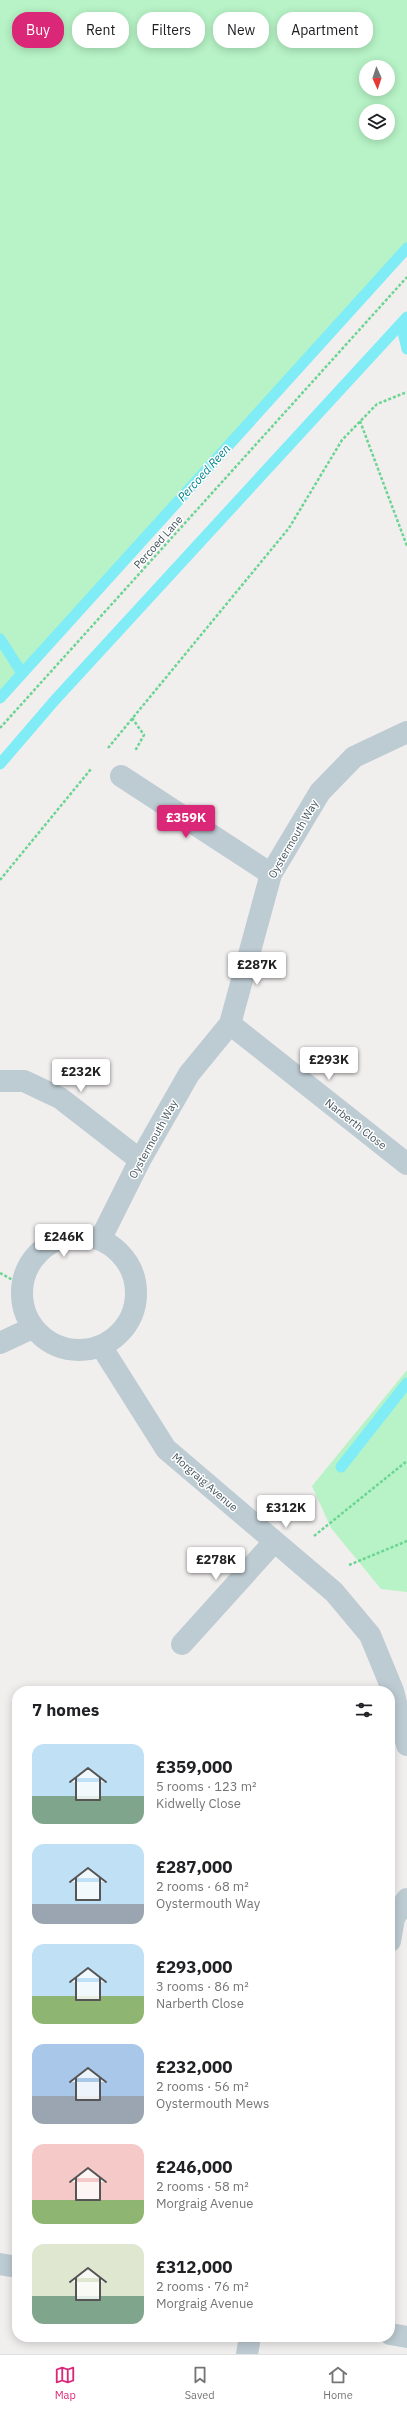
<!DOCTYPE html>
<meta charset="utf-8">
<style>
:root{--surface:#fff;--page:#f2f2f2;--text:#202124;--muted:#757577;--line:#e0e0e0;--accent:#db2777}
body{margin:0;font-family:"IBM Plex Sans",sans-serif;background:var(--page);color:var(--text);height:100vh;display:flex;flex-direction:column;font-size:15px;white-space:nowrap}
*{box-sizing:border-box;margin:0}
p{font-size:13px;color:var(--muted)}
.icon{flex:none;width:22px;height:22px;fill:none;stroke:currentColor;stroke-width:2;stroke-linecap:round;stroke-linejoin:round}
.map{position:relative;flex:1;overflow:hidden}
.side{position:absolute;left:12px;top:1686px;width:383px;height:656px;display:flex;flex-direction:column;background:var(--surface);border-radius:16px;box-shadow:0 2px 10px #0003}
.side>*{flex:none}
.top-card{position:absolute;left:12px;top:12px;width:383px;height:36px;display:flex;gap:8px}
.needle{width:26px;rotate:177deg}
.controls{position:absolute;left:359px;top:60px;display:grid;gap:8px}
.controls a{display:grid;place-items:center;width:36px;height:36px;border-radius:50%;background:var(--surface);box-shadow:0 2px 10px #0003;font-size:20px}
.price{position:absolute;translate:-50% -34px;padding:0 9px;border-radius:4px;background:#fff;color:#222;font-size:13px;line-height:26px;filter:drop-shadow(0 1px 2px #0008)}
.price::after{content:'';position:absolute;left:50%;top:24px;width:12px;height:9px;margin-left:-6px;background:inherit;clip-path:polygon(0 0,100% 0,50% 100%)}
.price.selected{background:var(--accent);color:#fff}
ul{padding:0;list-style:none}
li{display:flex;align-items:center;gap:12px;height:100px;padding:0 20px}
li span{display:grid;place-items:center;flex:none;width:112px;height:80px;border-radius:12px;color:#555}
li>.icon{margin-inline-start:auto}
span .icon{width:48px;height:48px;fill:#fffc;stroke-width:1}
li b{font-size:17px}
h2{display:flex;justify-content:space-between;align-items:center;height:48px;padding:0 20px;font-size:17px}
.pill{padding:0 14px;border-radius:16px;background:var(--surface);box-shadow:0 2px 10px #0003;font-size:14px;line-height:36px}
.pill.selected{background:var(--accent);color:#fff}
.dock{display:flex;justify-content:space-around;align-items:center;height:56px;border-top:1px solid var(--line);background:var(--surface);font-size:11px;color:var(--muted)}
.dock a{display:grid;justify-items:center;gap:2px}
.dock .selected{color:var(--accent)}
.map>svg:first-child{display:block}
</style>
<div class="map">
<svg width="407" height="2354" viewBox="0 0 407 2354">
<rect width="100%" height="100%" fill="#f1eeee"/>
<!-- green -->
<path fill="#b7f3c6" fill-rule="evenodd" d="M0,0H407V248L226,451L0,698ZM366,67H388V89H366ZM366,111H388V133H366Z
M407,1370V1592L381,1589L331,1528L312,1486Z"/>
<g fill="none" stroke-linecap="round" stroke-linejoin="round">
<!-- stream -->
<path stroke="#80ecf5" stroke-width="11" d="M401,324L407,349
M0,639L22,673
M0,698L407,248
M0,764L55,700L407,317
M341,1467L407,1383"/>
<!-- path -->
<path stroke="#6cd593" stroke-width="2.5" stroke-dasharray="3 2" stroke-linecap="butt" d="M360,421L407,546
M132,718L144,735L135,751
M0,728L407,277
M108,748L289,528L342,440L377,404L407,392
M0,880L91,769
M0,1273L22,1285
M314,1536L407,1461
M349,1565L407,1541"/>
<!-- street -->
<path stroke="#bdcbd2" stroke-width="22" d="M121,776L271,874
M230,1024L407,1164
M0,1081H24L60,1098L140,1160
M22 1293a57 57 0 1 1 114 0a57 57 0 1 1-114 0Z
M100,1240L140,1160L189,1074L230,1024L271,874L320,792L354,757L407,732
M0,1343L32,1328
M101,1346L166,1449L334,1592L370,1635L393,1691L407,1745
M182,1644L274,1542
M390,1941L394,1918L407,1899
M0,2264L17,2267
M390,2334L407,2337
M247,2354L250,2337"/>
</g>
<g text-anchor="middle" stroke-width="3" stroke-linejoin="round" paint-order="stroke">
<!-- street labels -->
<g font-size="11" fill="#44555d" stroke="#fff">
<text transform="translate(158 542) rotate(-48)" y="4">Percoed Lane</text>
<text transform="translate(293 839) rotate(-60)" y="4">Oystermouth Way</text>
<text transform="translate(356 1124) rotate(38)" y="4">Narberth Close</text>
<text transform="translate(153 1139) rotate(-61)" y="4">Oystermouth Way</text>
<text transform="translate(205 1482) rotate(41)" y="4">Morgraig Avenue</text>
</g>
<!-- water labels -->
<g font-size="12" font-style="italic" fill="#04828c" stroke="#fff">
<text transform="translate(204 473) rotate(-48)" y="4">Percoed Reen</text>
</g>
</g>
</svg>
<div class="controls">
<a><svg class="needle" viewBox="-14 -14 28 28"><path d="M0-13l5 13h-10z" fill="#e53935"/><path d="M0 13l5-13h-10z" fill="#757577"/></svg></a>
<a><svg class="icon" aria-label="layers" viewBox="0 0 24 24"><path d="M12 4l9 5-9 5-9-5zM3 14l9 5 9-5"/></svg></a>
</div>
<b class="price selected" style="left:186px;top:839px">£359K</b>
<b class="price" style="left:257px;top:986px">£287K</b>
<b class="price" style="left:329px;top:1081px">£293K</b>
<b class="price" style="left:81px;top:1093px">£232K</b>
<b class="price" style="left:64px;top:1258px">£246K</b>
<b class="price" style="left:286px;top:1529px">£312K</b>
<b class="price" style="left:216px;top:1581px">£278K</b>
<div class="top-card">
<a class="pill selected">Buy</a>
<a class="pill">Rent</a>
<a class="pill">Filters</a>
<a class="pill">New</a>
<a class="pill">Apartment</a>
</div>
<section class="side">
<h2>7 homes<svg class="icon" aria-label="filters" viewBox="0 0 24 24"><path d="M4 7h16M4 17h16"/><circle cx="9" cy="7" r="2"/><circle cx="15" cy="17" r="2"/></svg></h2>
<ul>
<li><span style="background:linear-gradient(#bfe0f5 65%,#7fa58c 0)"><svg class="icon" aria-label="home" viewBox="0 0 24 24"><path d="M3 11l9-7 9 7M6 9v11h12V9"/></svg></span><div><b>£359,000</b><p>5 rooms · 123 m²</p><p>Kidwelly Close</p></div></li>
<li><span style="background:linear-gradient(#bfe0f5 75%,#9aa5b1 0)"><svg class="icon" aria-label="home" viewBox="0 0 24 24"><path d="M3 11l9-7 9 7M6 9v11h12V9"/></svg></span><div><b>£287,000</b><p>2 rooms · 68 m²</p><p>Oystermouth Way</p></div></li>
<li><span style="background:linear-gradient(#bfe0f5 65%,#8fb573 0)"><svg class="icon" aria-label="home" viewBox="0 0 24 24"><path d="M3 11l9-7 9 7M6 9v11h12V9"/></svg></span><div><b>£293,000</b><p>3 rooms · 86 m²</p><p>Narberth Close</p></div></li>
<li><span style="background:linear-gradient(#a9c7e8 65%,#9aa5b1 0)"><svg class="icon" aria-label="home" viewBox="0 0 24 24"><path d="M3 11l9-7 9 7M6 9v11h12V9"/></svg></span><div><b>£232,000</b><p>2 rooms · 56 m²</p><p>Oystermouth Mews</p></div></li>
<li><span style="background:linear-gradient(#f6c9c9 70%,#8fb573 0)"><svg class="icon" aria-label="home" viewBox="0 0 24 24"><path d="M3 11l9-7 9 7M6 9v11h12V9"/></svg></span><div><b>£246,000</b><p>2 rooms · 58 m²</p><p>Morgraig Avenue</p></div></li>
<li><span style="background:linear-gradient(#dfe7d0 65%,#7fa58c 0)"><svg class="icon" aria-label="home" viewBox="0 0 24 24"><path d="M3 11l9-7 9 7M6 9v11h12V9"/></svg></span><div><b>£312,000</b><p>2 rooms · 76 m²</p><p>Morgraig Avenue</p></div></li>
</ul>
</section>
</div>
<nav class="dock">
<a class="selected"><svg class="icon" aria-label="map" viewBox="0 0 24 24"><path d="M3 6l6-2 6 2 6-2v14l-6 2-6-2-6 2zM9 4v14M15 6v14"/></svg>Map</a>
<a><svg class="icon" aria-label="saved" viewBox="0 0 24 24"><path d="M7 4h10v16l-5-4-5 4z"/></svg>Saved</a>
<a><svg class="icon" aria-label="home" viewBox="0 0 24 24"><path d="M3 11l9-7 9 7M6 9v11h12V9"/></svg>Home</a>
</nav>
